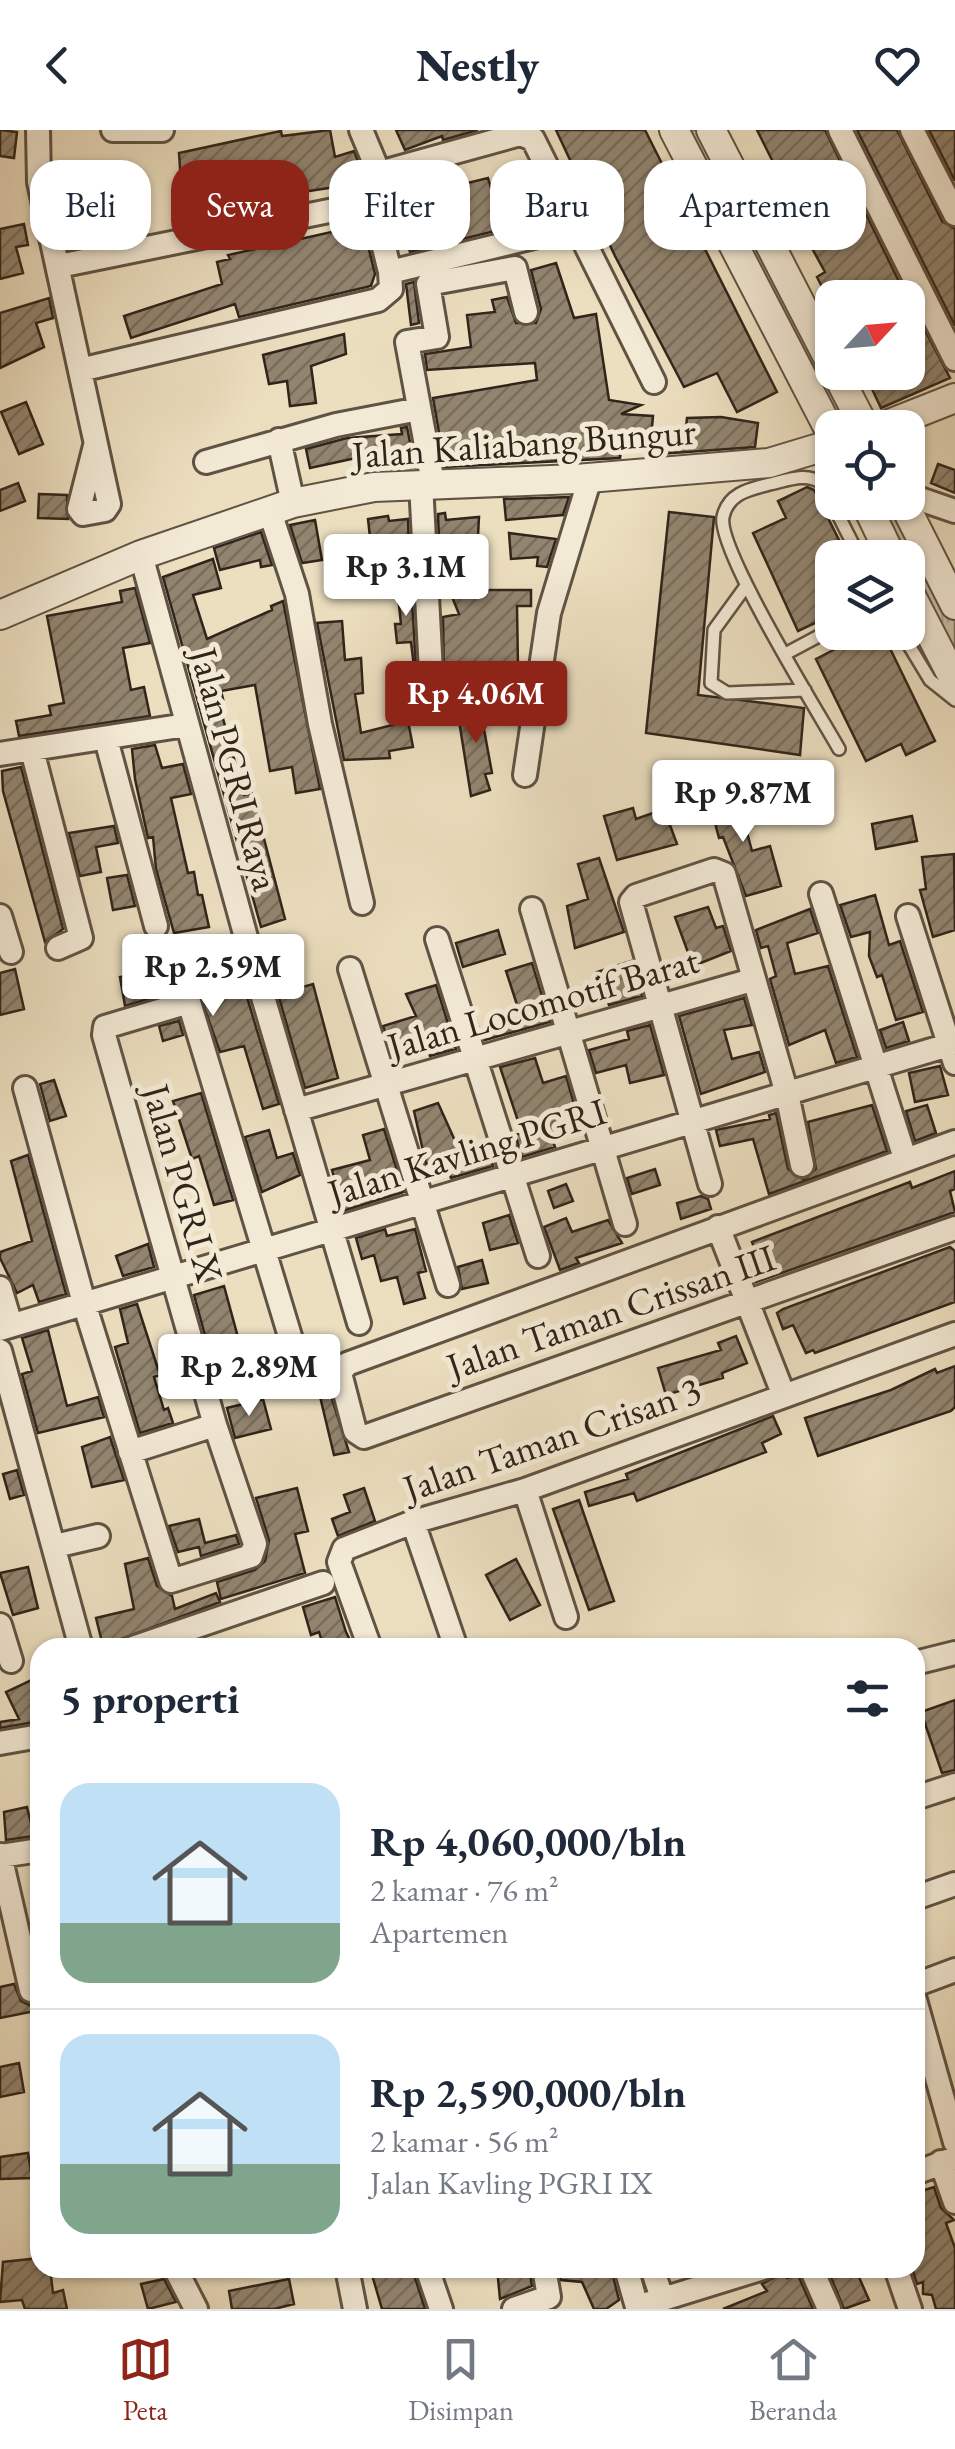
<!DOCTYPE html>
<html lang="id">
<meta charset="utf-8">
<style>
:root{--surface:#fff;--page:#f6f6f7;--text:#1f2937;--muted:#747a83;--line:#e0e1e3;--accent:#8f2418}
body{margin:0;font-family:"EB Garamond",serif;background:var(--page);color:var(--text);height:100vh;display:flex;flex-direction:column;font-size:38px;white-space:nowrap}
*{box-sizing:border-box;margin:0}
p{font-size:32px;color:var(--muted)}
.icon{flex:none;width:55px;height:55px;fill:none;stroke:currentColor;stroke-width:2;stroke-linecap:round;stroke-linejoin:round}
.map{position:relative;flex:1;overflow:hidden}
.sheet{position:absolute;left:30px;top:1508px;width:895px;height:640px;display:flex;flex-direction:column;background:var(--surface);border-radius:30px;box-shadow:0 2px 8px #0004}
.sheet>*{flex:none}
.hud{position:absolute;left:30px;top:30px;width:895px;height:90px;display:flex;gap:20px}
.needle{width:65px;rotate:64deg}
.fabs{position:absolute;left:815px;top:150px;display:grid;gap:20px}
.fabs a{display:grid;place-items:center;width:110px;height:110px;border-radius:20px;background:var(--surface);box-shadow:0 2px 8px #0004;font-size:50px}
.price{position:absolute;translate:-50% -85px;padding:0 22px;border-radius:10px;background:#fff;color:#222;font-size:32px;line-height:65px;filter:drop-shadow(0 2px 5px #0008)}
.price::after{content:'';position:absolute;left:50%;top:60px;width:30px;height:22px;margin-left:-15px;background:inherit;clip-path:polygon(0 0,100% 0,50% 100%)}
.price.on{background:var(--accent);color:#fff}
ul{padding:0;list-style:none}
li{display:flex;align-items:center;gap:30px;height:250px;padding:0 30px}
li+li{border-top:2px solid var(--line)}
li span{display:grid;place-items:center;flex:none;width:280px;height:200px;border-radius:30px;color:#555}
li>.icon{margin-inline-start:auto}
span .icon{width:120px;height:120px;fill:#fffc;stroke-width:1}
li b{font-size:42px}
h2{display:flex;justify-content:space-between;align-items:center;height:120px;padding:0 30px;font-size:42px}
.tag{padding:0 35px;border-radius:30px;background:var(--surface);box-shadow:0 2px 8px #0004;font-size:35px;line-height:90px}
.tag.on{background:var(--accent);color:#fff}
header{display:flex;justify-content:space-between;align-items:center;height:130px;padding:0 30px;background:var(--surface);font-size:45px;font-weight:800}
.tab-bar{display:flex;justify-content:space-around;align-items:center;height:140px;border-top:2px solid var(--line);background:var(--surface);font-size:28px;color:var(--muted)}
.tab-bar a{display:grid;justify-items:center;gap:5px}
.tab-bar .on{color:var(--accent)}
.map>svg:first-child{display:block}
</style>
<header><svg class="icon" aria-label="back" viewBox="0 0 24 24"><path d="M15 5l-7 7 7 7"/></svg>Nestly<svg class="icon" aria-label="heart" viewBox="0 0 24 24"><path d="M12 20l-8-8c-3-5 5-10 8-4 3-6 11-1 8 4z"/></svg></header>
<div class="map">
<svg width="955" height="2179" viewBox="0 0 955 2179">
<defs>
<pattern id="grass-tufts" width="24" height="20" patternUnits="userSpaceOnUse" patternTransform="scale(2.5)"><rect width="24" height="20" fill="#ccbfa4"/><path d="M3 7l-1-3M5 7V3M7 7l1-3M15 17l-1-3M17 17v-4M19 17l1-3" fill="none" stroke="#b0a48d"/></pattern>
<pattern id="building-hatch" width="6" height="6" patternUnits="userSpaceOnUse" patternTransform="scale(2.5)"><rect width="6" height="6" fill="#928570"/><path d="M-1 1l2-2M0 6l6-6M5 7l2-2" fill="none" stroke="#786d5b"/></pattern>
</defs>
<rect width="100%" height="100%" fill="#ecdfc0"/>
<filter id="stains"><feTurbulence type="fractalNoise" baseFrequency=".002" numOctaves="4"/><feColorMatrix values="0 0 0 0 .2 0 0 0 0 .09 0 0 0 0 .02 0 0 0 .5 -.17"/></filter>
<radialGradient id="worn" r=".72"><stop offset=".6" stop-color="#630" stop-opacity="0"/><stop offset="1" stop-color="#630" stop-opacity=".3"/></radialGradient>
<!-- grass -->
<path fill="url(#grass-tufts)" stroke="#7e725f" stroke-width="2.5" d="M674,0H713L865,297L832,298Z
M866,373H903L955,475V551L908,458V428L893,427Z"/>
<!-- building -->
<path fill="url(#building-hatch)" stroke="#31241a" stroke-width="2.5" d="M0,0L17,2L14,28L0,26Z
M330,0L335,27L354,21L363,44L360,59L344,63L342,56L296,63L298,72L206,91L192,51L181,53L179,23L281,1L282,6Z
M396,0H478L443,10L442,6L405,20Z
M556,0H645L777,262L737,282L717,243L684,257L615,126Z
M757,0H825L907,168H832L830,173L817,147L825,142L767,36L773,32Z
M857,0H897L942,91L955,99V196Z
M929,0H955V51Z
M533,44L543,63L524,68L518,48Z
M488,48L498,82L512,80L515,96L410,122L397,75L420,70L416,57L445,49L447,58Z
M24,94L28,115L16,117L23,143L0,149V99Z
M363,95L375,144L371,156L239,187L235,174L131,208L124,186L222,154L217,132L230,129L228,125Z
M556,133L574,188L596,184L609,270L641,275L621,284L653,286L651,308L623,306L620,328L445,337L433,268L537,250L535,233L427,240L425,224L471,217L467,185L495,182L492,170L507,167L516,193H536L541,179L531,140Z
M414,152L419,193L411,195L406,154Z
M49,168L53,188L36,193L44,217L0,238V183Z
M908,168L950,248L881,278L864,242H908V228L922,221L908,191Z
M344,204L346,224L311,236L316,273L290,276L287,251L269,254L263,225Z
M26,272L43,314L19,324L1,282Z
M721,287L758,293L755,317L660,324L661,307L685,308L687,288Z
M407,297L415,338L382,339L381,333L358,338L356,328L310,338L306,319L347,308L402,304L401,298Z
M938,334L955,340V363L931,353Z
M18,353L25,371L0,381V360Z
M807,357L814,360L848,428H832V485L798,501L753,403L786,388L778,371Z
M39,364L67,365L68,389L38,388Z
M569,367L563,385L506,390L504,369Z
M669,382L714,387L698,565L804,578L800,625L646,603Z
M445,383L446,390L479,387L478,406L459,407L475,460H531V476H517L518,536L492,538V546L444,550L443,487L459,484L440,437L438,384Z
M388,386L389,391L408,389L409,418L397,419L396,413L371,416L368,389Z
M315,390L322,430L302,433L290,395Z
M261,402L272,435L261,437L260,430L220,440L214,418Z
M509,403L556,409L547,437L537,436L538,427L511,429Z
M213,429L221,458L193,465L207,509L272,480L271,476L283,471L320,659L296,663L292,637L270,641L255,555L221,561L224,573L219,574L244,665L252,663L285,789L261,797L163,447Z
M411,455L416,536L414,537L411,512L397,513L395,494H401L397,456Z
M135,458L150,513L123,518L131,560L144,557L150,586L19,606L16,591L51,585L49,576L64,573L47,486L122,472L120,461Z
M342,491L345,530L361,528L363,563L355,564L361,603L408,591L413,617L389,621L390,628L344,630L317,493Z
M852,502H882L935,611L906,625L901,614L866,631L816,529L847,513L844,506Z
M487,574L490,593L483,594L492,643L485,644L490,660L471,666L457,578Z
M155,615L162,638L183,634L191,664L171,668L188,743L194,742L198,765H202L209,797L174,803L156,739L153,707L148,708L135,649L132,619Z
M21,637L63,799L45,812L3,661L2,641Z
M735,658L752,721L770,716L781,756L746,766L723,707L719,708L708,666Z
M633,678L636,689L664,679L677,714L617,730L604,686Z
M912,686L917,711L876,719L872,694Z
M114,696L118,713L96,717L101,742L80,746L69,703Z
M954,724L955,800L933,807L920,760L926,759L922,727Z
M599,728L624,802L575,818L567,776L588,769L578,734Z
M127,745L135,776L113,780L107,748Z
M875,765L889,815L900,811L923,882L896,890L882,845L877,847L869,826L870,802L851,807L840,775Z
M708,777L716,798L723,796L731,821L693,836L675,787Z
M810,779L818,803L787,813L795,844L828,836L857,927L836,933L825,900L789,915L770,849L776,846L768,816L761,818L756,800Z
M498,800L505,824L463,837L456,813Z
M689,829L693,844L669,852L665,837Z
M631,831L642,866L609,875L597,842Z
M532,833L550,892L485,910L482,899L521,887L506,841Z
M15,839L24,879L0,885V843Z
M176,839L178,847L198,843L202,862L244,857L279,974L263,979L244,916L220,922L198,860L185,858L125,876L120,847Z
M313,854L338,948L305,958L278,864Z
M436,855L456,919L430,926L427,916L393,926L383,896L416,886L406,864Z
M744,868L752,895L724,900L732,929L759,922L765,942L701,964L679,886Z
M179,891L183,905L163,911L159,896Z
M903,892L909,911L886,918L880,900Z
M650,895L664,945L630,953L626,935L596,943L589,920L629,909L627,901Z
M535,928L543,953L566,946L581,999L552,1008L555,1017L522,1027L515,1005L522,1003L500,937Z
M940,936L948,965L915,972L909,943Z
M54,950L66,986L50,991L40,954Z
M201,963L233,1070L214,1075L199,1026L192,1029L173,971Z
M438,973L461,1024L487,1016L493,1036L451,1048L444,1028L426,1034L414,981Z
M872,975L887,1021L769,1064L753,1009L720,1016L716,1000L770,989L769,985L776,983L788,1039L804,1050L816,1039L808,992Z
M927,975L936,1003L915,1011L906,981Z
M384,999L404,1062L343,1081L332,1040L370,1030L363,1005Z
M269,1000L277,1028L293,1023L300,1045L262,1062L245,1007Z
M28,1025L66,1164L39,1172L33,1155L17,1163L0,1128V1122L32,1111L11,1031Z
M655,1039L660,1055L632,1064L627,1048Z
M955,1041V1059L950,1061L955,1082L756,1152L749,1135L759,1131L752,1112L910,1052L912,1058Z
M566,1054L573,1071L554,1078L548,1061Z
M701,1066L708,1069L711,1079L681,1089L677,1073Z
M509,1085L518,1113L490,1120L483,1093Z
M566,1088L572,1102L608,1090L622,1113L576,1128L579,1133L560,1140L544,1097Z
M385,1099L387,1106L415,1099L426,1141L418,1143L425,1168L404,1174L397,1147L381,1151L374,1125L362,1129L356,1108Z
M148,1114L154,1137L123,1146L116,1126Z
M950,1117L955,1121V1172L815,1223L813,1220L806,1223L793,1195L783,1199L777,1183L783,1179Z
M482,1130L488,1153L462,1159L458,1137Z
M224,1156L239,1211L209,1220L194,1165Z
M137,1174L160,1245L154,1247L164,1280L168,1278L173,1293L140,1303L115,1217L128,1213L120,1179Z
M48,1200L67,1276L98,1267L104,1287L38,1303L22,1244L32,1241L22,1208Z
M736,1206L747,1233L722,1243L723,1248L666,1265L658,1238L721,1220L718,1213Z
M322,1207L329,1233L325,1247L349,1322L334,1325L307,1212Z
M276,1210L289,1253L255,1261L245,1218Z
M955,1236V1277L951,1281L818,1326L805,1288L891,1260L935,1239L937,1243Z
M263,1269L271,1299L235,1308L227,1278Z
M773,1286L781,1304L762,1313L766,1322L637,1371L634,1363L589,1376L585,1362L628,1349L626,1344Z
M110,1307L124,1350L92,1357L82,1317Z
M17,1340L24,1365L10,1369L3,1344Z
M297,1358L308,1401L295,1404L305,1443L221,1469L217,1452L255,1440L265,1431L269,1410L256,1368Z
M364,1358L375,1391L338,1406L332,1389L350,1382L344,1365Z
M579,1370L614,1471L589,1480L553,1379Z
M199,1389L205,1413L236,1405L239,1414L201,1426L199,1417L178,1422L169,1396Z
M148,1428L157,1456L172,1466L175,1479L216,1463L220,1472L103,1516L96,1488L134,1479L125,1434Z
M516,1429L540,1475L510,1490L486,1445Z
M28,1437L38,1478L13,1485L0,1443Z
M335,1467L346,1502L354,1518H324L319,1502L311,1505L303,1477Z
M40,1546V1567L31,1570L35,1592L0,1598V1592L19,1589L6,1562Z
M955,1570V1640L942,1643L921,1582Z
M27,1677L34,1706L6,1710L4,1682Z
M14,1854L21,1871L40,1880L0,1888V1857Z
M19,1933L24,1962L0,1967V1937Z
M28,2023L32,2048L0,2049V2027Z
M934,2057L941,2078L954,2090L946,2093L955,2118V2179H936L932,2165L923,2164V2152L917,2154L912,2138L915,2063Z
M40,2128V2138H50L53,2163L63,2160L67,2179H25L22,2170L0,2172L3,2132Z
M370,2138H412L425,2179H382Z
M497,2138H529L532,2156L500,2169Z
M559,2138H611L619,2170L606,2179H594L582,2152L561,2150Z
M778,2138H785L787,2148L798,2145L813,2179H723L767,2161L762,2154L775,2147Z
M827,2138H855L869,2170L844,2179Z
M164,2149L176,2172L148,2179L141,2154Z
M289,2149L294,2174L274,2179H232L229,2161Z"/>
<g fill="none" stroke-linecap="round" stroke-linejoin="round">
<defs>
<path id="service" d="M746,456L714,500L711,553L727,563L805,560
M901,502L930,550L955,570
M787,523L832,499
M839,619C818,582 717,419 723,387C728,363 750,359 770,354C788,350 806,342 822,353L860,428"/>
<path id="minor" d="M38,0L39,52L109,374L105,380L83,384L79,379L95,316
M113,0H162
M361,0L379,43L373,72L390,142
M840,0L955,229
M912,0L955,84
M379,43L520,4L533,9L654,252
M59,136L373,72
M80,240L378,170L391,159L390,142L579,96
M279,310L293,373
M206,332L336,295L419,279
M421,353L431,542
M433,353L407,212L437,207L428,154L515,138L526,182
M908,365L955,381
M270,382L297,464L320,594L362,773
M141,425L253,833L359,1193
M106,609L156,796
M32,620L81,808L58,818
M0,624L186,595
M525,645L549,483L590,348
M821,764L903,1022
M532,779L625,1094
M0,786L11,822
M908,786L955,933
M437,809L538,1126
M350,839L448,1155
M25,958L84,1173L171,1451L251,1426L255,1414L215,1295L104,905L105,897L189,872L302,1246
M296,980L752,850
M955,1012L347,1234L340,1243L355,1301L364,1307L955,1098
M710,1054L631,772L636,766L714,740L724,744L787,964L802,1035
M718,1097L784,1266
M0,1158L11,1195
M0,1199L955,913
M0,1221L81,1518
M130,1322L215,1295
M525,1360L566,1487
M413,1392L456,1518
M55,1416L98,1406
M0,1495L11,1531
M133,1518L323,1453
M370,1518L339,1432L344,1419L413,1392L525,1360L955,1204
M915,1533L955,1523
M0,1613L40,1606
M915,1668L955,1655
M0,1725L31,1860L40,1863
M0,1726L40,1720
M915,1768L955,1754
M915,1855L955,1840
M915,1870L955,2012
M941,2032L955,2072
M915,2043L955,2028
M175,2138L196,2179
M347,2138L355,2179
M427,2138L441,2179
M626,2138L637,2177
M652,2138L662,2168
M811,2138L829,2179
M896,2138L910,2179
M637,2177L763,2138
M514,2179L549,2167L544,2138"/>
<path id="tertiary" d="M674,0L832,305
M711,0L832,235
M836,242L865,298
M879,298L955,268
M865,372L892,428
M903,372L955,475
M908,460L955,551
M0,485L141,425L293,373L374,357L576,349L769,333L832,314"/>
</defs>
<!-- service casing -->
<use href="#service" stroke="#605344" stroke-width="16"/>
<!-- minor casing -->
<use href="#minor" stroke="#605344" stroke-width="28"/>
<!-- tertiary casing -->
<use href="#tertiary" stroke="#605344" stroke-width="32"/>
<!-- service -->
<use href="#service" stroke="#f3ead6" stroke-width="11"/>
<!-- minor -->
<use href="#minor" stroke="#f3ead6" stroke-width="22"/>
<!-- tertiary -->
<use href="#tertiary" stroke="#f3ead6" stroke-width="28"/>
</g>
<g text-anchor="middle" stroke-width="10" stroke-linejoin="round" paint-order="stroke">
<!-- street labels -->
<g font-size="38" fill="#31241a" stroke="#f3ead6">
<text transform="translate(524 313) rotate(-4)" y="13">Jalan Kaliabang Bungur</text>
<text transform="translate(235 639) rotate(75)" y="13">Jalan PGRI Raya</text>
<text transform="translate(543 873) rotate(-16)" y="13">Jalan Locomotif Barat</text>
<text transform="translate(467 1022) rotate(-17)" y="13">Jalan Kavling PGRI</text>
<text transform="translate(183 1053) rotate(74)" y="13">Jalan PGRI X</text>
<text transform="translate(611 1182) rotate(-19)" y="13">Jalan Taman Crissan III</text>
<text transform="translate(552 1309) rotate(-19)" y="13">Jalan Taman Crisan 3</text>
</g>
</g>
<rect width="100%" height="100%" filter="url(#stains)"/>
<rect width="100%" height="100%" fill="url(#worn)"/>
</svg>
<div class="fabs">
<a><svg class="needle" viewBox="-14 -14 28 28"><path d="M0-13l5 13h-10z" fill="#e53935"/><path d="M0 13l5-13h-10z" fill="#747a83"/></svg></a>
<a><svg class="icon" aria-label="locate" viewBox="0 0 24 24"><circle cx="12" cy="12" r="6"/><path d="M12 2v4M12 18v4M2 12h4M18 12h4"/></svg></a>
<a><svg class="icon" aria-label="layers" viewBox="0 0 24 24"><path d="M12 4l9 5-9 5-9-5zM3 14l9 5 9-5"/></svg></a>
</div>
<b class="price" style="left:406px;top:489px">Rp 3.1M</b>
<b class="price on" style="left:476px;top:616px">Rp 4.06M</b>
<b class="price" style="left:743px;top:715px">Rp 9.87M</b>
<b class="price" style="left:213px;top:889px">Rp 2.59M</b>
<b class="price" style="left:249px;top:1289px">Rp 2.89M</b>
<div class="hud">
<a class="tag">Beli</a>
<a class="tag on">Sewa</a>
<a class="tag">Filter</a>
<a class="tag">Baru</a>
<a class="tag">Apartemen</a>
</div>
<section class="sheet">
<h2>5 properti<svg class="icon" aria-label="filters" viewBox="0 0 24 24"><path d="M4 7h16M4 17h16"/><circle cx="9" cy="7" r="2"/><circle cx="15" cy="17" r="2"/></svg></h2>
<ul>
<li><span style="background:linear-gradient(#bfe0f5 70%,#7fa58c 0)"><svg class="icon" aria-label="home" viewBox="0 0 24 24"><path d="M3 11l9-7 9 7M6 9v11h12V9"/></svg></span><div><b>Rp 4,060,000/bln</b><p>2 kamar · 76 m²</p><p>Apartemen</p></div></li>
<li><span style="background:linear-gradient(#bfe0f5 65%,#7fa58c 0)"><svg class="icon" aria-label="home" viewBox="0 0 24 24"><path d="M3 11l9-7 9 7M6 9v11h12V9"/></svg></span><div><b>Rp 2,590,000/bln</b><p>2 kamar · 56 m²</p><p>Jalan Kavling PGRI IX</p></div></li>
</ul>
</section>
</div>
<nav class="tab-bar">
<a class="on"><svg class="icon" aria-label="map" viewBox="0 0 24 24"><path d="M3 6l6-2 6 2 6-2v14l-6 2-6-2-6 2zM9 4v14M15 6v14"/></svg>Peta</a>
<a><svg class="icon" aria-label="saved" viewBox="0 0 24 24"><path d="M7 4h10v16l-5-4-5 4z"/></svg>Disimpan</a>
<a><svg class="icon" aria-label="home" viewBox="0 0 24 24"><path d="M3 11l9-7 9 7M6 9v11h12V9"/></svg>Beranda</a>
</nav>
